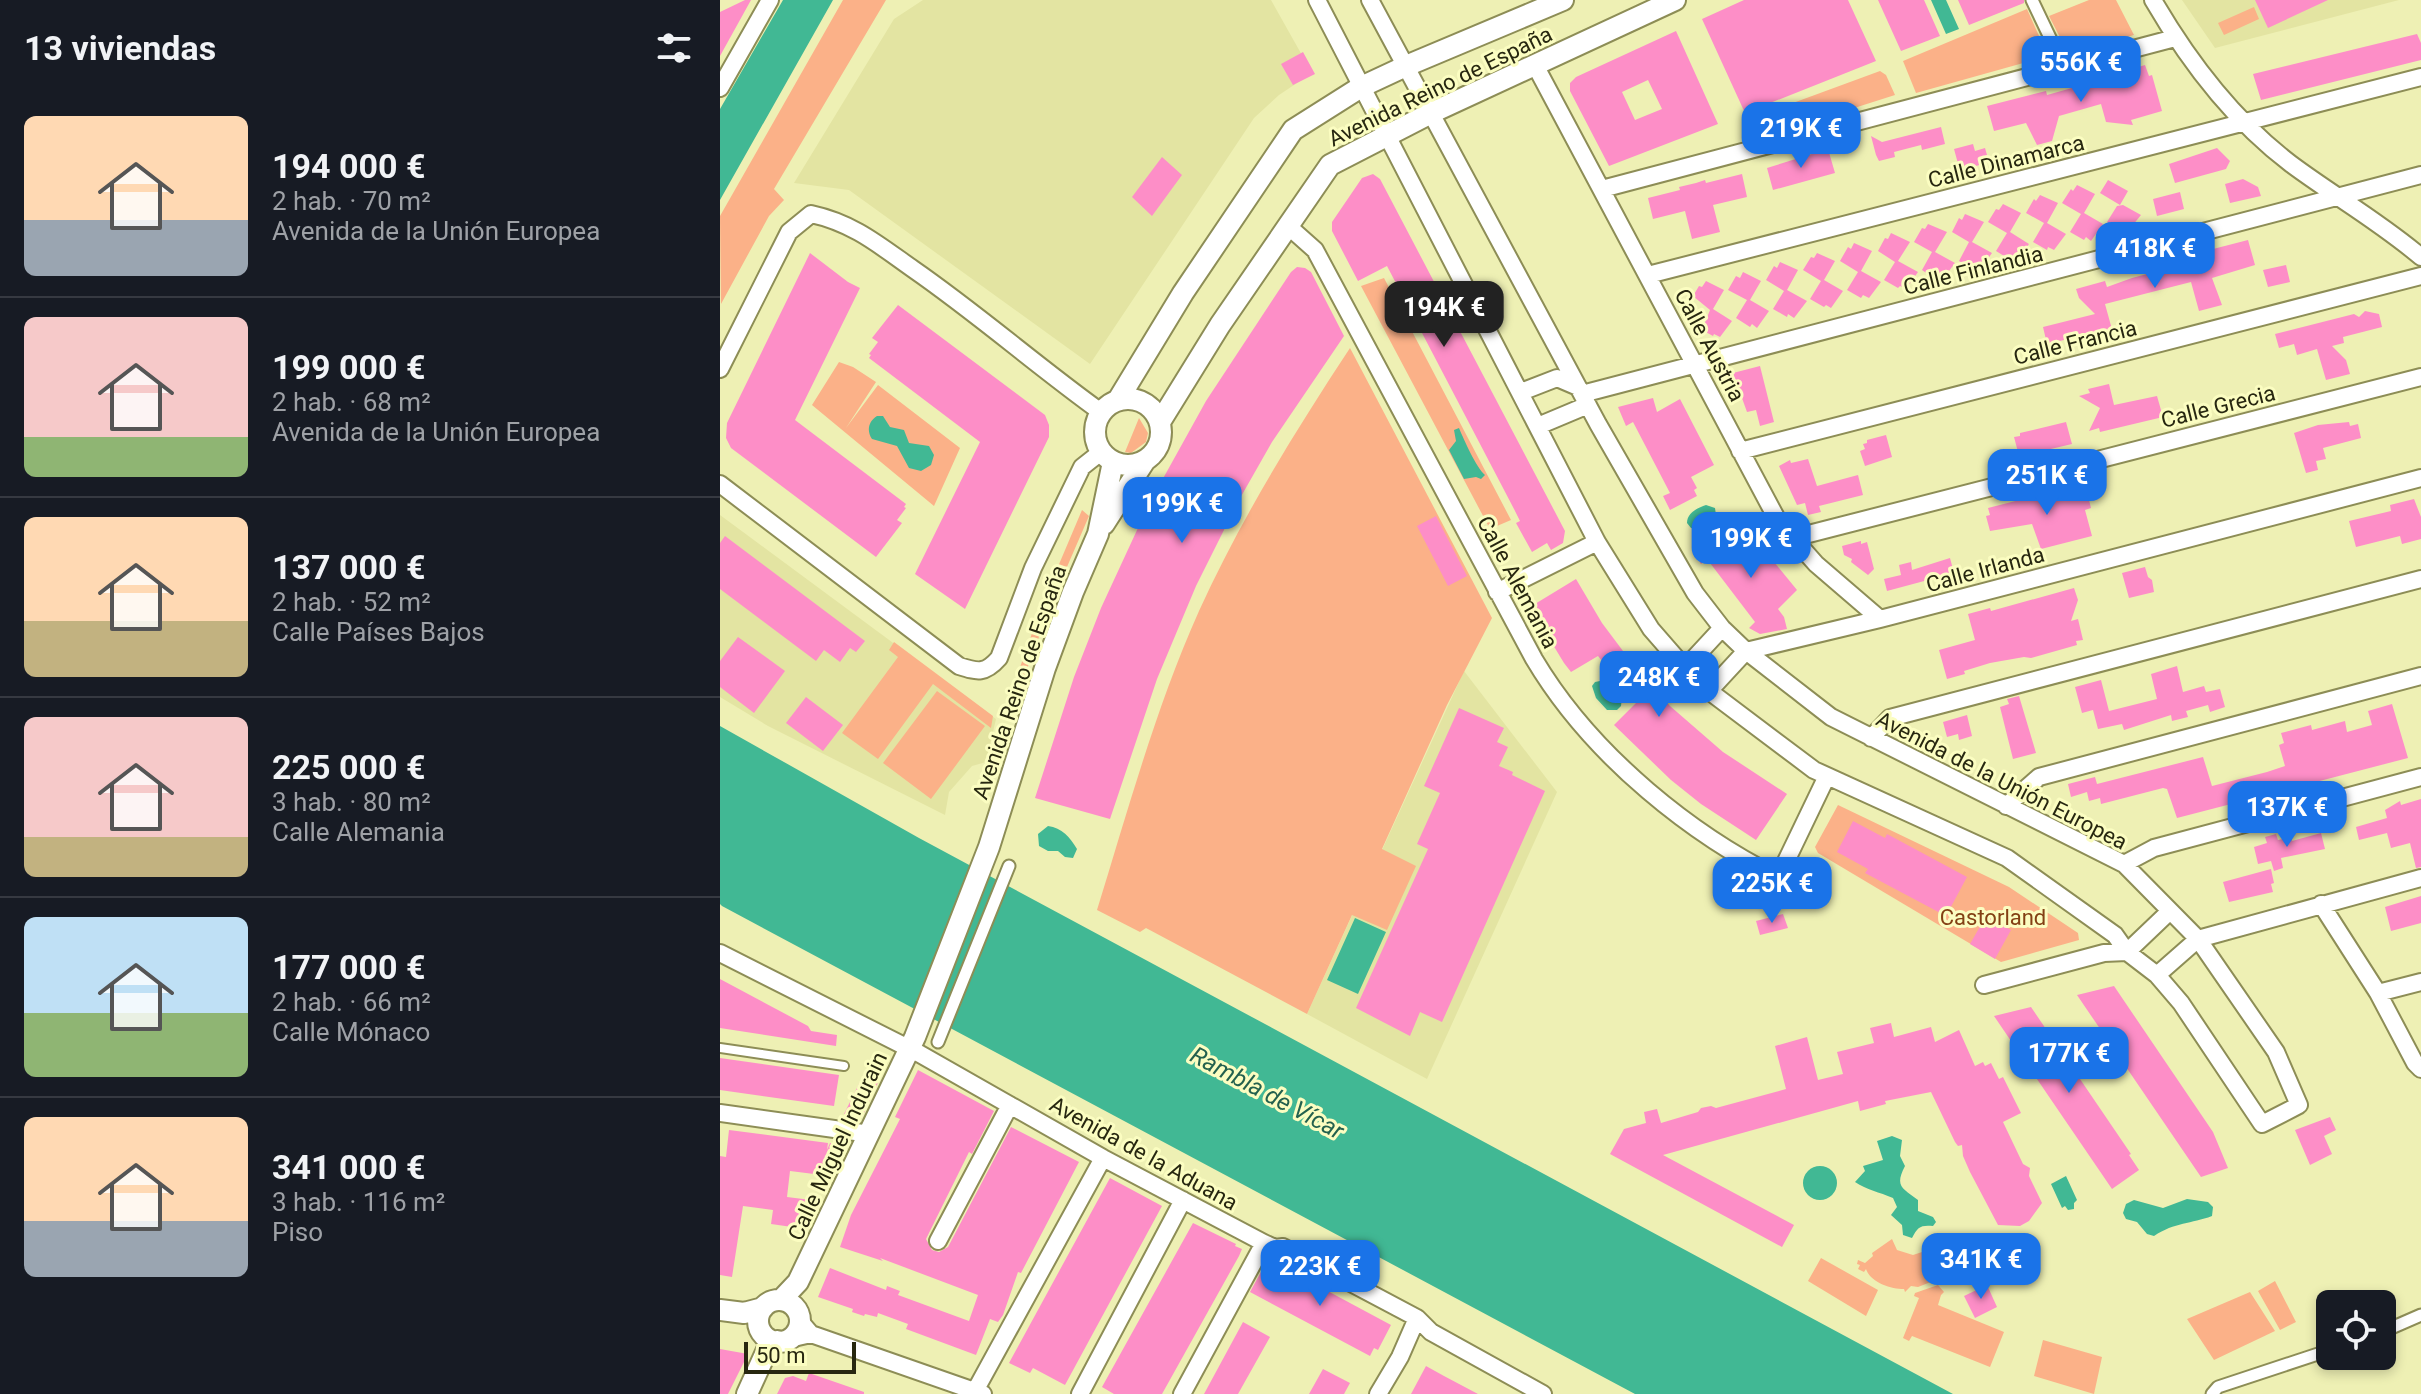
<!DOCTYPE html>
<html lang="es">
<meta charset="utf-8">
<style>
:root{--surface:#171b24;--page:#20242c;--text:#f1f3f6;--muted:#9ea1a6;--line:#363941;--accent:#1a73e8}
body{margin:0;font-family:Roboto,sans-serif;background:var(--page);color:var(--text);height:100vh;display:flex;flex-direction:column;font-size:30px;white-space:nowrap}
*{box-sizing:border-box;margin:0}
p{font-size:26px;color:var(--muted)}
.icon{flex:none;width:44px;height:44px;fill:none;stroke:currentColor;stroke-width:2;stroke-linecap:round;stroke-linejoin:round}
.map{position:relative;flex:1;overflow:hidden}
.panel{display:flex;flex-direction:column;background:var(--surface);width:720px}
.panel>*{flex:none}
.buttons{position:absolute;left:1596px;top:1290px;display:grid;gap:16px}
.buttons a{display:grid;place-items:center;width:80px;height:80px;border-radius:12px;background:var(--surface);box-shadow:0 4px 12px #0003;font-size:40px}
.scale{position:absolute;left:24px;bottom:20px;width:112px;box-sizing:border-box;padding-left:8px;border:4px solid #272710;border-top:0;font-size:22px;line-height:28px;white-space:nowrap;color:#272710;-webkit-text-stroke:6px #fbfdc1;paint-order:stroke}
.price{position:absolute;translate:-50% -68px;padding:0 18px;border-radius:16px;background:var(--accent);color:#fff;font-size:26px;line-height:52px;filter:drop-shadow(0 2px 4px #0008)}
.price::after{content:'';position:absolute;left:50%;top:48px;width:24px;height:18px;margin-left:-12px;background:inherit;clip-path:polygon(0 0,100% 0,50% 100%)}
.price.active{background:#222;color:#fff}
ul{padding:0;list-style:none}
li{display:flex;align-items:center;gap:24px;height:200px;padding:0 24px}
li+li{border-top:2px solid var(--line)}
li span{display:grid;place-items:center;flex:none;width:224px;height:160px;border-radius:12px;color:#555}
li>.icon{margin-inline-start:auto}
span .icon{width:96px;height:96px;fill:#fffc;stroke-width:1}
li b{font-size:34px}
h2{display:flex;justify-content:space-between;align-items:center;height:96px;padding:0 24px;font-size:34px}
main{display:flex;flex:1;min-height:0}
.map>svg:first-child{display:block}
</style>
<main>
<section class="panel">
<h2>13 viviendas<svg class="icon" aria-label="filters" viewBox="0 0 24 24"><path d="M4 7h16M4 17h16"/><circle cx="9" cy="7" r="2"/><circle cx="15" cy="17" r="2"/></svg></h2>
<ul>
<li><span style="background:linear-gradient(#ffd9b3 65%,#9aa5b1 0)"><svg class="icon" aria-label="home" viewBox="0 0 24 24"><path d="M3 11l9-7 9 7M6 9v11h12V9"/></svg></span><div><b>194 000 €</b><p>2 hab. · 70 m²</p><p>Avenida de la Unión Europea</p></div></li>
<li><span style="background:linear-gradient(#f6c9c9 75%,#8fb573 0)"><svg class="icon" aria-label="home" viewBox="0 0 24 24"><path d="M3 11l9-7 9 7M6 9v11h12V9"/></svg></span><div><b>199 000 €</b><p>2 hab. · 68 m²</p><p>Avenida de la Unión Europea</p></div></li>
<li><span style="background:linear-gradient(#ffd9b3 65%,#c2b280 0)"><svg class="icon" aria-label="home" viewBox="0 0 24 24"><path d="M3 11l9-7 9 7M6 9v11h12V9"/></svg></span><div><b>137 000 €</b><p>2 hab. · 52 m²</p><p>Calle Países Bajos</p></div></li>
<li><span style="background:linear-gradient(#f6c9c9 75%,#c2b280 0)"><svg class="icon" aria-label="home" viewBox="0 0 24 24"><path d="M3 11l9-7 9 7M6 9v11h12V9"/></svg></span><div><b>225 000 €</b><p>3 hab. · 80 m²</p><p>Calle Alemania</p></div></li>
<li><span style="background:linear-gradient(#bfe0f5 60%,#8fb573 0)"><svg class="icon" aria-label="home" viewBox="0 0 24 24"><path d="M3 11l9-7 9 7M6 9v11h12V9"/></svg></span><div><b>177 000 €</b><p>2 hab. · 66 m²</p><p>Calle Mónaco</p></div></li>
<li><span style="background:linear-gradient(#ffd9b3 65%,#9aa5b1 0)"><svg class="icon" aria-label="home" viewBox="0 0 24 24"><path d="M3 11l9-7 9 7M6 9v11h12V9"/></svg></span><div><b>341 000 €</b><p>3 hab. · 116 m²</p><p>Piso</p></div></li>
</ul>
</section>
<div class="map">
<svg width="1701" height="1394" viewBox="0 0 1701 1394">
<rect width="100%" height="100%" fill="#eef0b4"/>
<!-- built -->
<path fill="#e3e4a2" d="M203,0H551L592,73L559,95L534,118L370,364L129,190L74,183L174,19Z
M1462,0H1679L1495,48Z
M0,515L276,719L266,762L252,766L229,792L225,815L48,726L0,697Z
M744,671L837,792L707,1079L587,1014Z"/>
<!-- green -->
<path fill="#fbb188" d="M123,0H166L54,189L64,200L49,216L1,304L0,216Z
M1369,0H1396L1414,35L1348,53L1329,16Z
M1534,7L1539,19L1504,35L1498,23Z
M1307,9L1328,56L1196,93L1183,61Z
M1160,71L1166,75L1175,95L1040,138L1032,118Z
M664,278L791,520L770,529L641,286Z
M630,348L772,618L727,705L662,849L696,866L667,930L632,915L587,1014L426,928L420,932L377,910C408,810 436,707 479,611C521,519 574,433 630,348Z
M119,362L133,367L156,382L126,428L158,385L240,448L214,506L92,405Z
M419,418L428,433L426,442L411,453L405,452Z
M362,510L369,516L334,597L290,714L284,713L323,602Z
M174,642L273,716L271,728L213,684L158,759L122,733L178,657L169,650Z
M217,691L265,726L211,799L163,763Z
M1118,805L1289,887L1358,933L1359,940L1281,962L1098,853L1095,847Z
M1172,1239L1177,1250L1193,1255L1205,1251L1220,1270L1226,1272V1276L1198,1287L1191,1286L1185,1292L1184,1289C1171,1289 1151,1283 1146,1269L1144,1272L1138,1269L1140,1265L1137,1264L1138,1260L1145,1263L1153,1256L1152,1253Z
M1101,1258L1158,1290L1146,1316L1088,1281Z
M1555,1281L1576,1322L1560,1330L1538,1291Z
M1218,1285L1224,1292L1221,1295L1218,1305L1284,1332L1270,1367L1192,1336L1189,1341L1183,1338L1199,1298L1194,1296L1195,1293Z
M1530,1292L1555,1331L1494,1360L1467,1319Z
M1323,1340L1382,1357L1374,1394L1314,1376Z"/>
<!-- water -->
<path fill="#41b894" d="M63,0H113L0,200V109Z
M1211,0H1226L1239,29L1226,34Z
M157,416H163L170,427L184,430L189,443L209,446L214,455L211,465L201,471L189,468L177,446L152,439C146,430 149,421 157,416Z
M739,428C744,440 756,467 765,475L761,479L756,477L744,479L729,450L736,441L734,430Z
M986,505L995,508L996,515L976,529L971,528L967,523C967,513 977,508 986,505Z
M880,681L886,689L898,693L902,697L901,706L897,710H887L876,698L872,686L875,682Z
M0,726L199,838L1233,1394H915L2,906L0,904Z
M328,826C342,828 350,837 357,849L353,858L345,857L338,851H328L319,846L318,834Z
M635,918L666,932L638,994L607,980Z
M1172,1136L1182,1140L1180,1156L1185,1166C1174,1187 1183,1188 1198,1200V1211L1213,1217L1216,1222L1213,1226C1200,1225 1198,1227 1192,1238L1183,1235L1182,1225L1171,1215L1177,1207L1173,1198C1159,1192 1147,1190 1135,1182L1145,1171L1143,1166L1163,1160L1157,1141Z
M1083 1183a17 17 0 1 1 34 0a17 17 0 1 1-34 0Z
M1346,1176L1357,1200L1354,1203V1209L1348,1210L1345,1206L1342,1208L1331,1184Z
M1467,1199L1488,1202L1493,1207L1492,1216C1471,1224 1455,1222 1434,1236L1427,1234L1417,1222L1406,1219L1403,1213L1406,1204L1414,1200L1443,1208Z"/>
<!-- building -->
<path fill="#fd8ec7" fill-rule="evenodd" d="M25,0H31L0,56V12Z
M1024,0H1128L1156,61L1025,113L982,19Z
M1158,0H1204L1220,36L1181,51Z
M1238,0H1304V3L1249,25Z
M1535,0H1608L1548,28Z
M956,31L998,124L889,166L850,91V83L856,77ZM928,80L942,109L915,120L902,92Z
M1697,34L1701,43V60L1541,100L1533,74Z
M583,52L595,74L573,85L561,64Z
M1425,65L1429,76L1432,75L1442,111L1411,120L1413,125L1386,122L1381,104L1339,116L1332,141L1317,145L1306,123L1274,131L1267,106L1326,91L1327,95L1359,86L1360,89L1390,81L1388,76Z
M1221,127L1225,144L1202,150L1201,145L1174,152L1175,157L1159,161L1156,155L1151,136L1162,142Z
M1253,144L1255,151L1265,148L1269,162L1240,171L1234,149Z
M1497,148L1510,161L1506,169L1455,183L1449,164Z
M1108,149L1115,173L1053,190L1047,168Z
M442,157L462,175L432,216L412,197Z
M653,174L660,179L845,531L843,543L831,550L827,543L812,552L796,523L800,521L794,509L667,266L638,281L612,231V222L642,178Z
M1022,174L1027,197L993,205L1000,232L972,239L965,211L933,219L928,198L960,190L959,187L976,183L985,180L986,183Z
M1523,179L1538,187L1541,196L1510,203L1505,184Z
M1388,180L1408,191L1400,205L1380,193Z
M1357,185L1375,194L1364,213L1383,224L1371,241L1366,237L1364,240L1350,232L1361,214L1342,203L1351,189L1353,191Z
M1460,192L1464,209L1437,216L1433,199Z
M1320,195L1338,203L1327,223L1346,234L1334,250L1328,247L1327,250L1313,242L1324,223L1306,213L1314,199L1316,201Z
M1283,204L1301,213L1290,232L1309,244L1297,260L1291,257L1289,259L1276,251L1287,233L1268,222L1276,209L1279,210Z
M1403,205L1421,215L1408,231L1402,228L1401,231L1387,222L1397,206Z
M1245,214L1264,222L1252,242L1272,253L1260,270L1254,266L1252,269L1239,261L1249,242L1232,232L1239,218L1242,220Z
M1208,224L1227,232L1215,252L1235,263L1223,279L1217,276L1215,279L1202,270L1212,252L1194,242L1202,228L1205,229Z
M1171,233L1190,242L1178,261L1198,272L1186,289L1180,286L1178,288L1164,280L1175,262L1158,251L1165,238L1168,239Z
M1528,240L1535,265L1492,278L1502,305L1479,311L1471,282L1385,304L1393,333L1367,340L1365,335L1327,344L1323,327L1375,314L1359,298L1356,289L1385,281L1387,287L1412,278L1446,269V271L1464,266L1466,256Z
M1134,243L1152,251L1141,271L1161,282L1149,298L1143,295L1141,298L1127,290L1138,272L1120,261L1128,247L1131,249Z
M90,253L128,282L140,288L75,420L186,504L184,507L186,508L177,520L182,523L156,557L11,448L6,438L7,423Z
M1097,253L1115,261L1104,280L1123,291L1111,308L1106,305L1104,307L1090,299L1101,281L1083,270L1091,257L1094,258Z
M1060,262L1078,270L1067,290L1087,301L1074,318L1068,314L1067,317L1053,309L1064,291L1046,280L1054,266L1057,268Z
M1566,265L1570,282L1548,287L1543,270Z
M577,267L585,268L591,272L624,336L552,442L519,500L476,586L437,679L390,819L315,798L354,677L381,608L430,502L486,401L571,272Z
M1023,272L1041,281L1030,300L1049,311L1037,328L1032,324L1030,327L1016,318L1027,300L1008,290L1016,276L1020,278Z
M986,281L1004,290L993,309L1012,321L1000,337L994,334L993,336L982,330L990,310L973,296L979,286L982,287Z
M178,305L325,415L329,425V437L245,609L195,574L260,442L149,358L151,355L149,354L158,342L152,338Z
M1645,311L1659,314L1662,327L1623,337L1624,343L1612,346L1626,360L1630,374L1606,380L1597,349L1577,355L1574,344L1559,348L1555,334L1634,314L1639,317Z
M1040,366L1054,422L1040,426L1036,410L1027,412L1013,373Z
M1389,384L1394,405L1437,396L1443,417L1380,432L1379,428L1369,431L1380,408L1359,396L1370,393L1368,389Z
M933,398L937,412L960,399L994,465L971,477L977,488L974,490L977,496L950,510L943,496L950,493L913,422L906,426L898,407Z
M1346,422L1352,444L1318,452L1317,449L1298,452L1294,437L1300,436V433Z
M1629,422L1630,426L1638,424L1641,438L1603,448L1606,459L1596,461L1598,470L1586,473L1574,433L1598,425Z
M1166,435L1172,457L1145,466L1140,451L1145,449L1143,444L1147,443V440Z
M1088,459L1097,486L1138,475L1143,495L1099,506L1101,512L1088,515L1085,503L1077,505L1059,466L1070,460L1071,463Z
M1366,488L1371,508L1365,510L1372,536L1321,549L1312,524L1270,531L1266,516L1270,515L1268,508L1327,493L1328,499L1350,490Z
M1694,499L1701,517V539L1682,544L1680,536L1636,547L1629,521L1671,511L1670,505Z
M716,516L747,576L728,586L697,526Z
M996,533L1000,539L1003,537L1012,548L1032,535L1077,590L1058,609L1064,617L1067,629L1040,634L1029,628L1035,622L987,559L981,564L973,551Z
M5,536L145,641L136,652L130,648L120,662L104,650L96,661L0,589V543Z
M1141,541V544L1147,542L1154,569L1148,575L1131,562L1132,559L1124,555L1122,546Z
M1230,558L1234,573L1167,591L1164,579L1181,575L1179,565L1191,562L1192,570Z
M1425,567L1428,577L1432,580L1434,592L1409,598L1402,573Z
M856,579L882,623L909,659L950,706L1003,752L1067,794L1036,840L981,804L951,780L894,725L916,703L878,656L851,672L844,663L810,607Z
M1354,588L1358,600L1351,621L1358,619L1363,640L1356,641L1357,645L1311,658L1304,657L1270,663L1244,671L1245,674L1227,679L1219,650L1255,640L1248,614L1270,608L1271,611Z
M18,637L65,671L34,713L0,687V661Z
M1457,666L1463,692L1484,686L1486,692L1500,689L1505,707L1490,712L1488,705L1466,711L1468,717L1452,721L1451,715L1404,730L1402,724L1378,729L1373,710L1362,713L1355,687L1381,680L1389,711L1437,699L1431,674Z
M1299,696L1316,753L1293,759L1280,707L1289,704L1287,699Z
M86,697L123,725L103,751L66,723Z
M1672,704L1688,758L1457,818L1447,789L1443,788L1381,804L1380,798L1369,801L1367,792L1351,797L1348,784L1375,777L1377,784L1483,757L1492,786L1547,772L1565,766L1559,745L1564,743L1561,733L1591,725L1592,730L1625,721L1627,732L1652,725L1648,711Z
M739,708L784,728L777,742L788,747L779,766L793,772L792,775L825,791L722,1022L700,1012L690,1036L636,1008L708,849L697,844L720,793L704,786Z
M1247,715L1252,736L1239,740L1238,734L1227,737L1223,722Z
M1701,799V867L1696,868L1690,843L1671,848L1667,833L1639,840L1636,827L1667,818L1665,810L1680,801L1681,805Z
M1133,821L1165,838L1167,834L1247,877L1226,916L1145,873L1148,869L1117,852Z
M1601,833L1605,849L1561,858L1563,868L1554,871L1551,861L1538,864L1534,847L1547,843L1545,837L1556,834L1558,840L1572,837V841Z
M1551,869L1554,883L1551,884L1553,892L1509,902L1503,882Z
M1701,896V923L1671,931L1665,907Z
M1063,914L1068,928L1040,935L1036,921Z
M1266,916L1291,930L1275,959L1250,944Z
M0,979L88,1026L91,1031L117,1035L116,1046L0,1028Z
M1394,986L1493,1132L1508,1168L1481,1177L1357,995Z
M1311,1007L1411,1154L1409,1155L1419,1170L1392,1189L1274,1016Z
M1171,1023L1174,1037L1211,1027L1215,1042L1239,1030L1255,1066L1263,1062L1265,1066L1271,1063L1279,1079L1283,1077L1301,1113L1283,1122L1303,1164L1310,1168L1309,1176L1322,1203L1309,1221L1300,1226L1278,1225L1250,1172L1243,1156L1242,1145L1238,1146L1235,1142L1211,1092L1165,1101L1166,1104L1140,1111L1138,1101L943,1155L1074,1225L1062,1247L890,1154L904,1129L926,1123L924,1112L937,1109L941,1123L978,1112L981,1108L991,1106L996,1108L1066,1089L1055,1046L1087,1037L1098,1080L1123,1074L1117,1052L1154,1043L1150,1028Z
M0,1058L119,1075L114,1106L0,1090Z
M198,1070L274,1111L252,1154L249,1152L206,1239L212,1250L219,1252L228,1247L291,1127L359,1162L301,1273L298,1272L283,1315L278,1322L270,1319L256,1355L186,1329L188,1324L158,1313L157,1317L145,1314L144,1316L132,1312L133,1309L98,1297L110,1268L166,1290L167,1286L180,1291L178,1295L249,1321L258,1295L160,1258L163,1261L120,1247L131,1215L180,1119L175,1117Z
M142,1078L159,1080L142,1117L124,1114Z
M1610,1117L1616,1130L1604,1136L1612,1154L1590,1165L1575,1130Z
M9,1130L108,1143L107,1150L110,1143L124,1145L110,1176L70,1171L67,1197L99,1201L86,1229L51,1224L53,1210L23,1206L12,1277L0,1275V1156L6,1157Z
M390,1178L442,1206L345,1385L313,1368L310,1373L289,1363Z
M473,1223L516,1244L515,1246L522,1249L519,1256L442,1394H394L382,1387Z
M548,1259L671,1325L658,1350L654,1348L650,1356L530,1292Z
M1267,1285L1277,1307L1255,1318L1244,1296Z
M523,1322L550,1337L518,1394H484Z
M0,1349L28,1354L8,1394H0Z
M706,1366L724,1376L758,1394H691Z
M603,1369L630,1383L624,1394H589Z
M89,1373L144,1392V1394H57L65,1378L73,1376L86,1381Z"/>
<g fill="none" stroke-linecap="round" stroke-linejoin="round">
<defs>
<path id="service" d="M0,1048L124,1066"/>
<path id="pedestrian" d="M1312,0L1344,67
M218,1042L289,866
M1662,1332L1701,1315
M1492,1394L1498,1387L1610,1350"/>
<path id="minor" d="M597,0L877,542L931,629L958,660L989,691L1094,770L1287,858L1395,935L1407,952L1437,975L1461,1003L1542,1124L1579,1105L1556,1052L1478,939L1404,864L1111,717L1026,651L1002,628L975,593L878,424L650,0
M1433,0C1469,62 1513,120 1571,164C1614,196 1660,222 1701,257
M815,65L1058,521L1096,564L1160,619
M0,88L50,0
M882,189L1455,38
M568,226L595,250L814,659C871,755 974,839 1074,885
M928,275L1701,77
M0,369L69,232L91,214C133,223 159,245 193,269C258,314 317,366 381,412
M801,392L837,378L858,387
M862,394L1701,175
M818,426L868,405
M1020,451L1701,276
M0,484L239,666C258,672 265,674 279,658L313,568L362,467L381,452
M1073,538L1701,377
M777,592L877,542
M965,668L1002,628
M989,691L1026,651L1160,619L1701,478
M1151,738L1170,718L1701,579
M1286,806L1319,777L1701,676
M1404,864L1434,848L1701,777
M1058,878L1107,776
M1601,904L1658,993L1695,1063L1701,1069
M0,953L200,1054L383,1158L544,1243L555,1248L563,1247L697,1318L711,1332L823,1394
M1437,975L1478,939L1701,878
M1264,985L1384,953L1407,952L1450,911
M1658,993L1701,982
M0,1113L150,1134
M218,1241L290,1105
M79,1320L91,1334L263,1394
M69,1339L91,1334
M255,1391L383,1158
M360,1394L463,1200
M462,1394L544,1243
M658,1394L680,1357L697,1318"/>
<path id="tertiary" d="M375 432a33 33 0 1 1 66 0a33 33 0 1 1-66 0Z
M398,400L463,293L573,130L641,87L686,66L843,0
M440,422L500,325L610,165L711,113L955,0
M384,524L424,462
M61,1300L78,1282L195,1037L269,847L325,668L353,592L378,534L393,462
M38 1321a21 21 0 1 1 42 0a21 21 0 1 1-42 0Z
M0,1310L24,1313L43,1308
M27,1394L47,1350L57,1341"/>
</defs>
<!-- service casing -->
<use href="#service" stroke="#8d8d56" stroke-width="12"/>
<!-- pedestrian casing -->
<use href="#pedestrian" stroke="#8d8d56" stroke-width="15"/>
<!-- minor casing -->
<use href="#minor" stroke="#8d8d56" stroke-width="20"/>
<!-- tertiary casing -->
<use href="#tertiary" stroke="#8d8d56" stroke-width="24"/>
<!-- service -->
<use href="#service" stroke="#fff" stroke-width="8"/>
<!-- pedestrian -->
<use href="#pedestrian" stroke="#fff" stroke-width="11"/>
<!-- minor -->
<use href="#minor" stroke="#fff" stroke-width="16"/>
<!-- tertiary -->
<use href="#tertiary" stroke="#fff" stroke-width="20"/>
</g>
<g text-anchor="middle" stroke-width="6" stroke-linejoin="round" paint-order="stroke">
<!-- street labels -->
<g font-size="22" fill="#272710" stroke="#fbfdc1">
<text transform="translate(720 86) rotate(-26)" y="8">Avenida Reino de España</text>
<text transform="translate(1286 161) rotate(-14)" y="8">Calle Dinamarca</text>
<text transform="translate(1253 270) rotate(-14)" y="8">Calle Finlandia</text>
<text transform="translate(1355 342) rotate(-14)" y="8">Calle Francia</text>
<text transform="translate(990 345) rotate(62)" y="8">Calle Austria</text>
<text transform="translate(1498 406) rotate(-14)" y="8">Calle Grecia</text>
<text transform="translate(1265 569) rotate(-15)" y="8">Calle Irlanda</text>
<text transform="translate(798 582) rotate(62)" y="8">Calle Alemania</text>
<text transform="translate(299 682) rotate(-71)" y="8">Avenida Reino de España</text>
<text transform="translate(1282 780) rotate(27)" y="8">Avenida de la Unión Europea</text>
<text transform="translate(117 1146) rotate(-65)" y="8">Calle Miguel Indurain</text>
<text transform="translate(424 1153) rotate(29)" y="8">Avenida de la Aduana</text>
</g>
<!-- park labels -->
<g font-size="22" fill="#834014" stroke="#fbfdc1">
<text x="1273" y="925">Castorland</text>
</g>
<!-- water labels -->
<g font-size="24" font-style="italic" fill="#23614e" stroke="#fbfdc1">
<text transform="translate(547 1093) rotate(28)" y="8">Rambla de Vícar</text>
</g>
</g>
</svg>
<div class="buttons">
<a><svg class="icon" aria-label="locate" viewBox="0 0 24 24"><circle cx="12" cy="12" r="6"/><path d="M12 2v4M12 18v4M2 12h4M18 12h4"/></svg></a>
</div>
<div class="scale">50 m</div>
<b class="price" style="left:1361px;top:104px">556K €</b>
<b class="price" style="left:1081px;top:170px">219K €</b>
<b class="price" style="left:1435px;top:290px">418K €</b>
<b class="price active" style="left:724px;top:349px">194K €</b>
<b class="price" style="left:1327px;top:517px">251K €</b>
<b class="price" style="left:462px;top:545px">199K €</b>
<b class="price" style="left:1031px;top:580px">199K €</b>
<b class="price" style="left:939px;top:719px">248K €</b>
<b class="price" style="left:1567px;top:849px">137K €</b>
<b class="price" style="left:1052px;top:925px">225K €</b>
<b class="price" style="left:1349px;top:1095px">177K €</b>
<b class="price" style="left:1261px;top:1301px">341K €</b>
<b class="price" style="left:600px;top:1308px">223K €</b>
</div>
</main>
